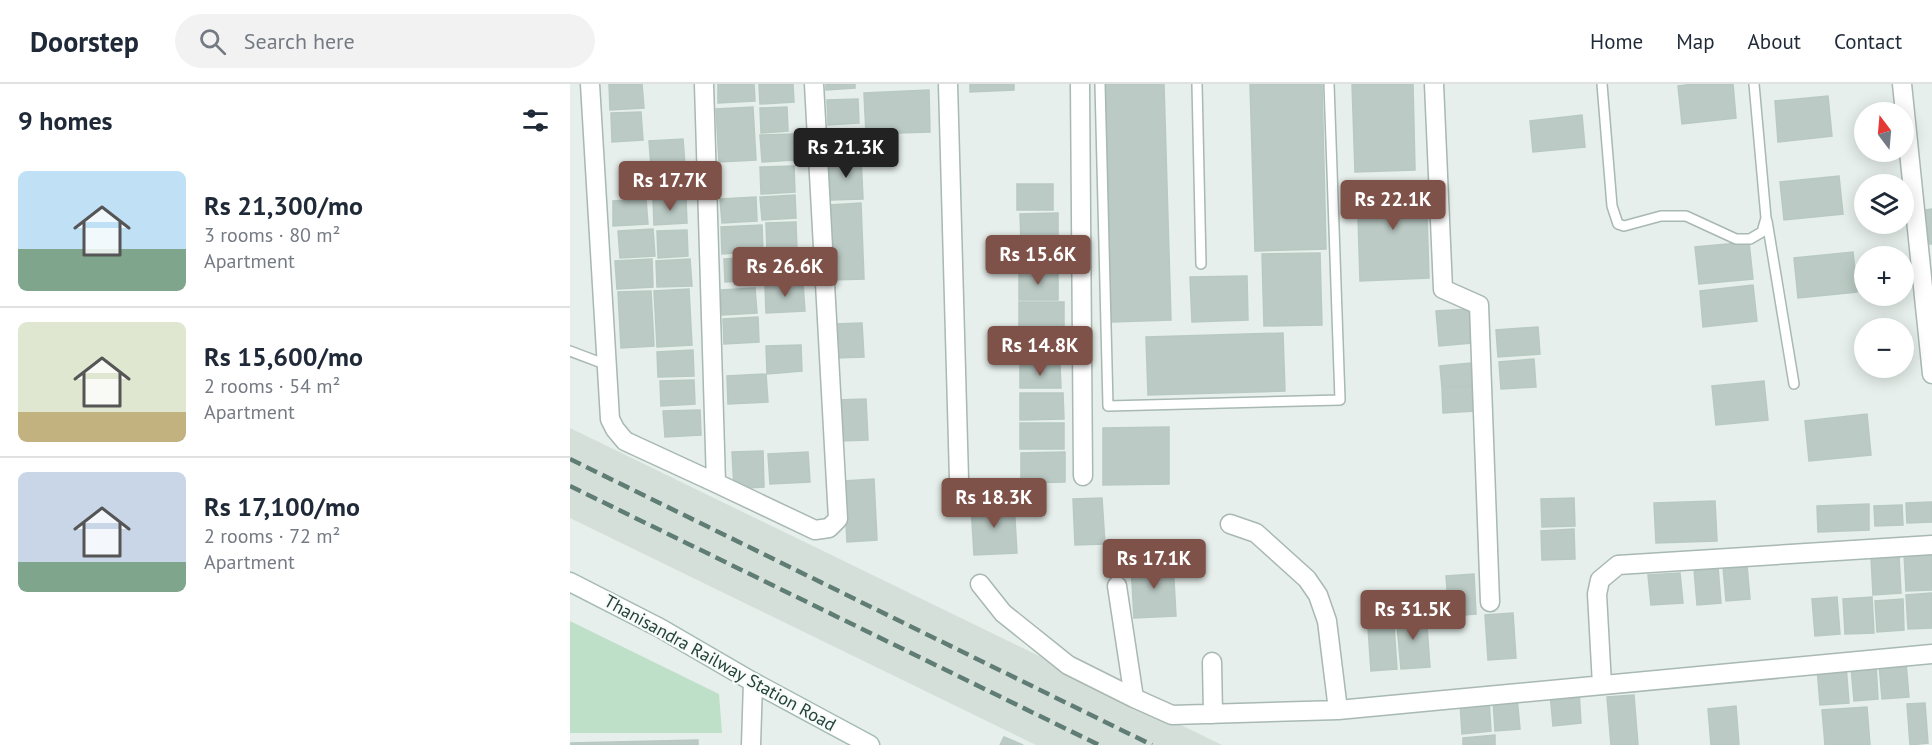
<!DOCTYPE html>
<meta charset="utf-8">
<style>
:root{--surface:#fff;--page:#f2f2f3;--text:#1f2937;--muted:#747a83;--line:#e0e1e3;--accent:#7f5249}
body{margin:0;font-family:"PT Sans",sans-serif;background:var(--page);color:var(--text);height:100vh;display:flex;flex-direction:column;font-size:22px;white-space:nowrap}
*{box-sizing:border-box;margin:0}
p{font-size:20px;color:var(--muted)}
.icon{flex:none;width:33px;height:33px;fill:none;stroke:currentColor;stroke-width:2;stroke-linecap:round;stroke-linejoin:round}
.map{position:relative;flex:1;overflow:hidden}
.drawer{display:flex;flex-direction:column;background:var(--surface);width:570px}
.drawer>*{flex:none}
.needle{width:39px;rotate:344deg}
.buttons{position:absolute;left:1284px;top:18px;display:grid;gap:12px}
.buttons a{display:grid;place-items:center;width:60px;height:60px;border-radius:50%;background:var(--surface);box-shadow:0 3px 15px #0003;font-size:30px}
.price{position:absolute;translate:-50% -51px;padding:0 14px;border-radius:6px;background:var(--accent);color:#fff;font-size:20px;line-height:39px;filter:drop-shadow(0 2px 3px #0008)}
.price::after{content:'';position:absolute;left:50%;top:36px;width:18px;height:14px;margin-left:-9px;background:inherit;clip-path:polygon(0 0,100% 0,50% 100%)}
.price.active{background:#222;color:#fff}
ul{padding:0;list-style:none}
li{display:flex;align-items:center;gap:18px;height:150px;padding:0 18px}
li+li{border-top:2px solid var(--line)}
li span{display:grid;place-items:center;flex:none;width:168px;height:120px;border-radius:9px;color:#555}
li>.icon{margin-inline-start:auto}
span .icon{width:72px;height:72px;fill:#fffc;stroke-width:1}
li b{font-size:26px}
h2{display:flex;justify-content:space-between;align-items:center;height:72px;padding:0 18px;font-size:26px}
header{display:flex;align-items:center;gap:36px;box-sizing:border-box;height:84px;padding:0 30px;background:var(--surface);border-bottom:2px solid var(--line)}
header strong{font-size:28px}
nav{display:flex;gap:33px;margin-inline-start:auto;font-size:21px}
.search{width:420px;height:54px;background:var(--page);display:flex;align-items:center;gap:15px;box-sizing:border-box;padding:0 21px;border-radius:33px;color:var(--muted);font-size:22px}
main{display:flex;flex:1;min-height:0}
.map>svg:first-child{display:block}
</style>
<header>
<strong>Doorstep</strong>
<div class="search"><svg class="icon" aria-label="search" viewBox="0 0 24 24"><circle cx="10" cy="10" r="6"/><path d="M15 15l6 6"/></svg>Search here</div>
<nav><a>Home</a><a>Map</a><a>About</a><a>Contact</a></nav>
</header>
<main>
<section class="drawer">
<h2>9 homes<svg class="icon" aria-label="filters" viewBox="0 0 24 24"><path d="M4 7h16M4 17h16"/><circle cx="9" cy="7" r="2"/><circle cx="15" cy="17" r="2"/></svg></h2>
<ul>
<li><span style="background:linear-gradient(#bfe0f5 65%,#7fa58c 0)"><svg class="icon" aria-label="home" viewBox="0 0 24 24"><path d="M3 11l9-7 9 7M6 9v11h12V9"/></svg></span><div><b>Rs 21,300/mo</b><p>3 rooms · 80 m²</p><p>Apartment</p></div></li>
<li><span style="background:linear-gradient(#dfe7d0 75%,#c2b280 0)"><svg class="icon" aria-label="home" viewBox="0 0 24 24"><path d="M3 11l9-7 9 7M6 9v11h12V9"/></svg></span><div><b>Rs 15,600/mo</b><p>2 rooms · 54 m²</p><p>Apartment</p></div></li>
<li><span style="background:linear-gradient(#c9d6e8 75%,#7fa58c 0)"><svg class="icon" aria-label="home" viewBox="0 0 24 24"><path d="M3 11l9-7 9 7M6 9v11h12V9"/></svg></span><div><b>Rs 17,100/mo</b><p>2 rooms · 72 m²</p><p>Apartment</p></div></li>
</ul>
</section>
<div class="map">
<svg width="1362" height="661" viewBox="0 0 1362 661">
<rect width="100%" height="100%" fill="#e6efeb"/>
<!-- built -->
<path fill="#d4dfda" d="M0,344L652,661H466L0,434Z"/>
<!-- green -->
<path fill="#bfe0c8" d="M0,537L149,610L152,649H0Z"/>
<!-- building -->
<path fill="#bbcac4" stroke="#b8c9c2" stroke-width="1.5" d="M39,0H72L74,24L40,26Z
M148,0H184L185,17L148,19Z
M189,0H223L224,18L190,20Z
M256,0H285V4L256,6Z
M400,0H444V6L400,8Z
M535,0H594L601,236L541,238Z
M680,0H752L756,165L685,167Z
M782,0H843L845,86L785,88Z
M1124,0H1163L1166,34L1112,40L1108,2Z
M359,6L360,48L296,50L294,9Z
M1258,12L1262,52L1208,58L1205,17Z
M288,15L289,39L258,41L257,16Z
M183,23L186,76L149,78L146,25Z
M217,23L218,47L191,49L190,24Z
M71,28L73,56L42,58L41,29Z
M1012,31L1015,63L963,68L960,37Z
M286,45L287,73L259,75L258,46Z
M223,50L224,76L192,78L190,51Z
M113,55L115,81L81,83L79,57Z
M287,73H291L293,115L261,116L259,75Z
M224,82L225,108L191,110L190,83Z
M116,84L117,111L82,113L81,86Z
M1269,92L1273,130L1214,136L1210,98Z
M856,98L859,194L790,197L787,100Z
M447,100H483V126H447Z
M225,111L226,134L192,136L190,113Z
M186,113L187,137L152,139L150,115Z
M116,114L117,139L84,141L83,116Z
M76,115L78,140L43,142V117Z
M291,119L294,195L262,196L259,121Z
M1362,125V160H1359L1356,126Z
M488,129V157H451L450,130Z
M226,138L227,167L197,169L196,139Z
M192,141L193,167L152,170L151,143Z
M83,145L85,172L50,174L48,147Z
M117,146L118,172L88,174L87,147Z
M1179,158L1183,195L1129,200L1125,163Z
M484,159L485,186L451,187V160Z
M1283,168L1287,208L1228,214L1224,174Z
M750,169L752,241L694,242L692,170Z
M222,172L223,196L197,197L196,173Z
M191,173L192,196L155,198L154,175Z
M82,175L83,203L47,205L45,177Z
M120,175L122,202L87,203L86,177Z
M449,189H488V216H449Z
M677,192L678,236L622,238L620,193Z
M233,199L235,227L196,229L195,201Z
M1183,201L1187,237L1133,243L1130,207Z
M185,204L187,229L152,231L151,206Z
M119,205L122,261L87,263L84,207Z
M81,207L84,262L51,264L48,208Z
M449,218H494V247H449Z
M900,225L902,259L869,262L866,227Z
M188,233L189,258L154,260L153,235Z
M292,239L294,273L266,274L264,240Z
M968,243L970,270L928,273L926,246Z
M713,249L715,307L578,311L576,253Z
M449,250H492V277L449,278Z
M231,261L232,287L197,290L196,262Z
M123,266L124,292L88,293L87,268Z
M964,275L966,303L931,305L929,278Z
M901,279L902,302L872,304L870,282Z
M450,281H490L491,304H450Z
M196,290L198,318L158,320L157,292Z
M124,296L125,320L91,322L90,297Z
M1194,297L1198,336L1146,341L1142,302Z
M903,301L905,327L873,329L872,304Z
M450,309H493L494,335L450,336Z
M296,315L298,356L269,357L266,316Z
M130,326L131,351L95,353L93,327Z
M1297,330L1301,371L1239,377L1235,337Z
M450,339H494V365H450Z
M599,343V400L533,401V344Z
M193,367L194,403L164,405L162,368Z
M238,368L240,398L200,400L198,370Z
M495,368V398L451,399V369Z
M304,395L307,456L277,458L274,397Z
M532,414L535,460L505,461L503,415Z
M1004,414L1005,442L972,443L971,415Z
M1145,417L1147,457L1086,459L1084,419Z
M1362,418V438L1337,439L1336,419Z
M444,419L447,469L404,471L401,421Z
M1299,420V446L1248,448L1247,422Z
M1332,421L1333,441L1305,442L1304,422Z
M1004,445L1005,475L972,476L971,447Z
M1362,468V506L1336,507L1334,469Z
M1329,472L1331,509L1303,511L1301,474Z
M603,479L606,532L564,534L561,481Z
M1177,481L1180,515L1156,517L1153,483Z
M1148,483L1151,519L1127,521L1124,485Z
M1110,489L1113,519L1081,521L1078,491Z
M904,490L906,530L879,532L876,492Z
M1362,509V544L1338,545L1336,511Z
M1267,513L1270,550L1245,552L1242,515Z
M1302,513L1304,549L1275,550L1273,515Z
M1333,515L1334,546L1307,548L1305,517Z
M856,529L860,583L831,585L826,531Z
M943,529L946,574L918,576L915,531Z
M824,542L827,585L801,587L798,544Z
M1336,578L1339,613L1312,615L1309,580Z
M1276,581L1279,619L1250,621L1247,583Z
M1306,581L1308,615L1284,617L1281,583Z
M1009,607L1011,639L983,642L980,609Z
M1064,611L1068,661H1041L1037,613Z
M947,613L950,645L925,647L923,615Z
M919,616L921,647L892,650L890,618Z
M1355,619L1358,659L1340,661L1337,620Z
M1166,622L1169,661H1141L1138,625Z
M1297,623L1300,661H1255L1252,626Z
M925,651V661H893V654Z
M434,653L453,661H430Z
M128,656V661H0V659Z"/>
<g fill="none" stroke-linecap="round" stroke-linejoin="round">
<defs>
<path id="lane" d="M530,0L538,322L770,316L759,0
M627,0L631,180
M1032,0L1042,122L1048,140L1054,142L1091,132H1116L1166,155H1180L1192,148L1196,134L1184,0
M1197,137L1224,300
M0,267L37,281"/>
<path id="street" d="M20,0L40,335L45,345L55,357L146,399
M134,0L146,399L245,446L259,444L268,435L244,0
M378,0L389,395
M510,0L513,392
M864,0L873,205L909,221L920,518
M1332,0L1362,290
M660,440L686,449L737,495L748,511L757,537L768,626
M410,500L433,529L498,581L564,614
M547,502L564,614L602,631L768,626L1362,570
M642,578L643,630
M1032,601L1027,510L1030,496L1048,481L1362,461
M181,661L183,598"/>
<path id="secondary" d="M0,498L90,544L183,598L300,661"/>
</defs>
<!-- lane casing -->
<use href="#lane" stroke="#a8b8b2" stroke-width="12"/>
<!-- street casing -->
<use href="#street" stroke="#a8b8b2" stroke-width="21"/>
<!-- secondary casing -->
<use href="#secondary" stroke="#a4bbb3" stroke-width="21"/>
<!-- lane -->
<use href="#lane" stroke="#fff" stroke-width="9"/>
<!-- street -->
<use href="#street" stroke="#fff" stroke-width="18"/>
<!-- secondary -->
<use href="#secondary" stroke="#fff" stroke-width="18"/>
<!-- rail -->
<path stroke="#5f7d75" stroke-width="4.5" stroke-dasharray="12 6" stroke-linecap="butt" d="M0,375L582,661
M0,402L529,661"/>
</g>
<g text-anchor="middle" stroke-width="4.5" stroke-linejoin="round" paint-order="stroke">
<!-- street labels -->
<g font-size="18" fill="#24423a" stroke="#f7fbf9">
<text transform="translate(150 579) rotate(29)" y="6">Thanisandra Railway Station Road</text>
</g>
</g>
</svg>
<div class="buttons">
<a><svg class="needle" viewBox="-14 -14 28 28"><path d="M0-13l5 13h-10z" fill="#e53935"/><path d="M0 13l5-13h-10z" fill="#747a83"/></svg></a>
<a><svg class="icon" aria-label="layers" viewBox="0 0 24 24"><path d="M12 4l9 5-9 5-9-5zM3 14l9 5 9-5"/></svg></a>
<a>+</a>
<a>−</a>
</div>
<b class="price active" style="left:276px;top:95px">Rs 21.3K</b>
<b class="price" style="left:100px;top:128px">Rs 17.7K</b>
<b class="price" style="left:823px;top:147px">Rs 22.1K</b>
<b class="price" style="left:468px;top:202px">Rs 15.6K</b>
<b class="price" style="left:215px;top:214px">Rs 26.6K</b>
<b class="price" style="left:470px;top:293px">Rs 14.8K</b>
<b class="price" style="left:424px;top:445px">Rs 18.3K</b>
<b class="price" style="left:584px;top:506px">Rs 17.1K</b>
<b class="price" style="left:843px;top:557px">Rs 31.5K</b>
</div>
</main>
